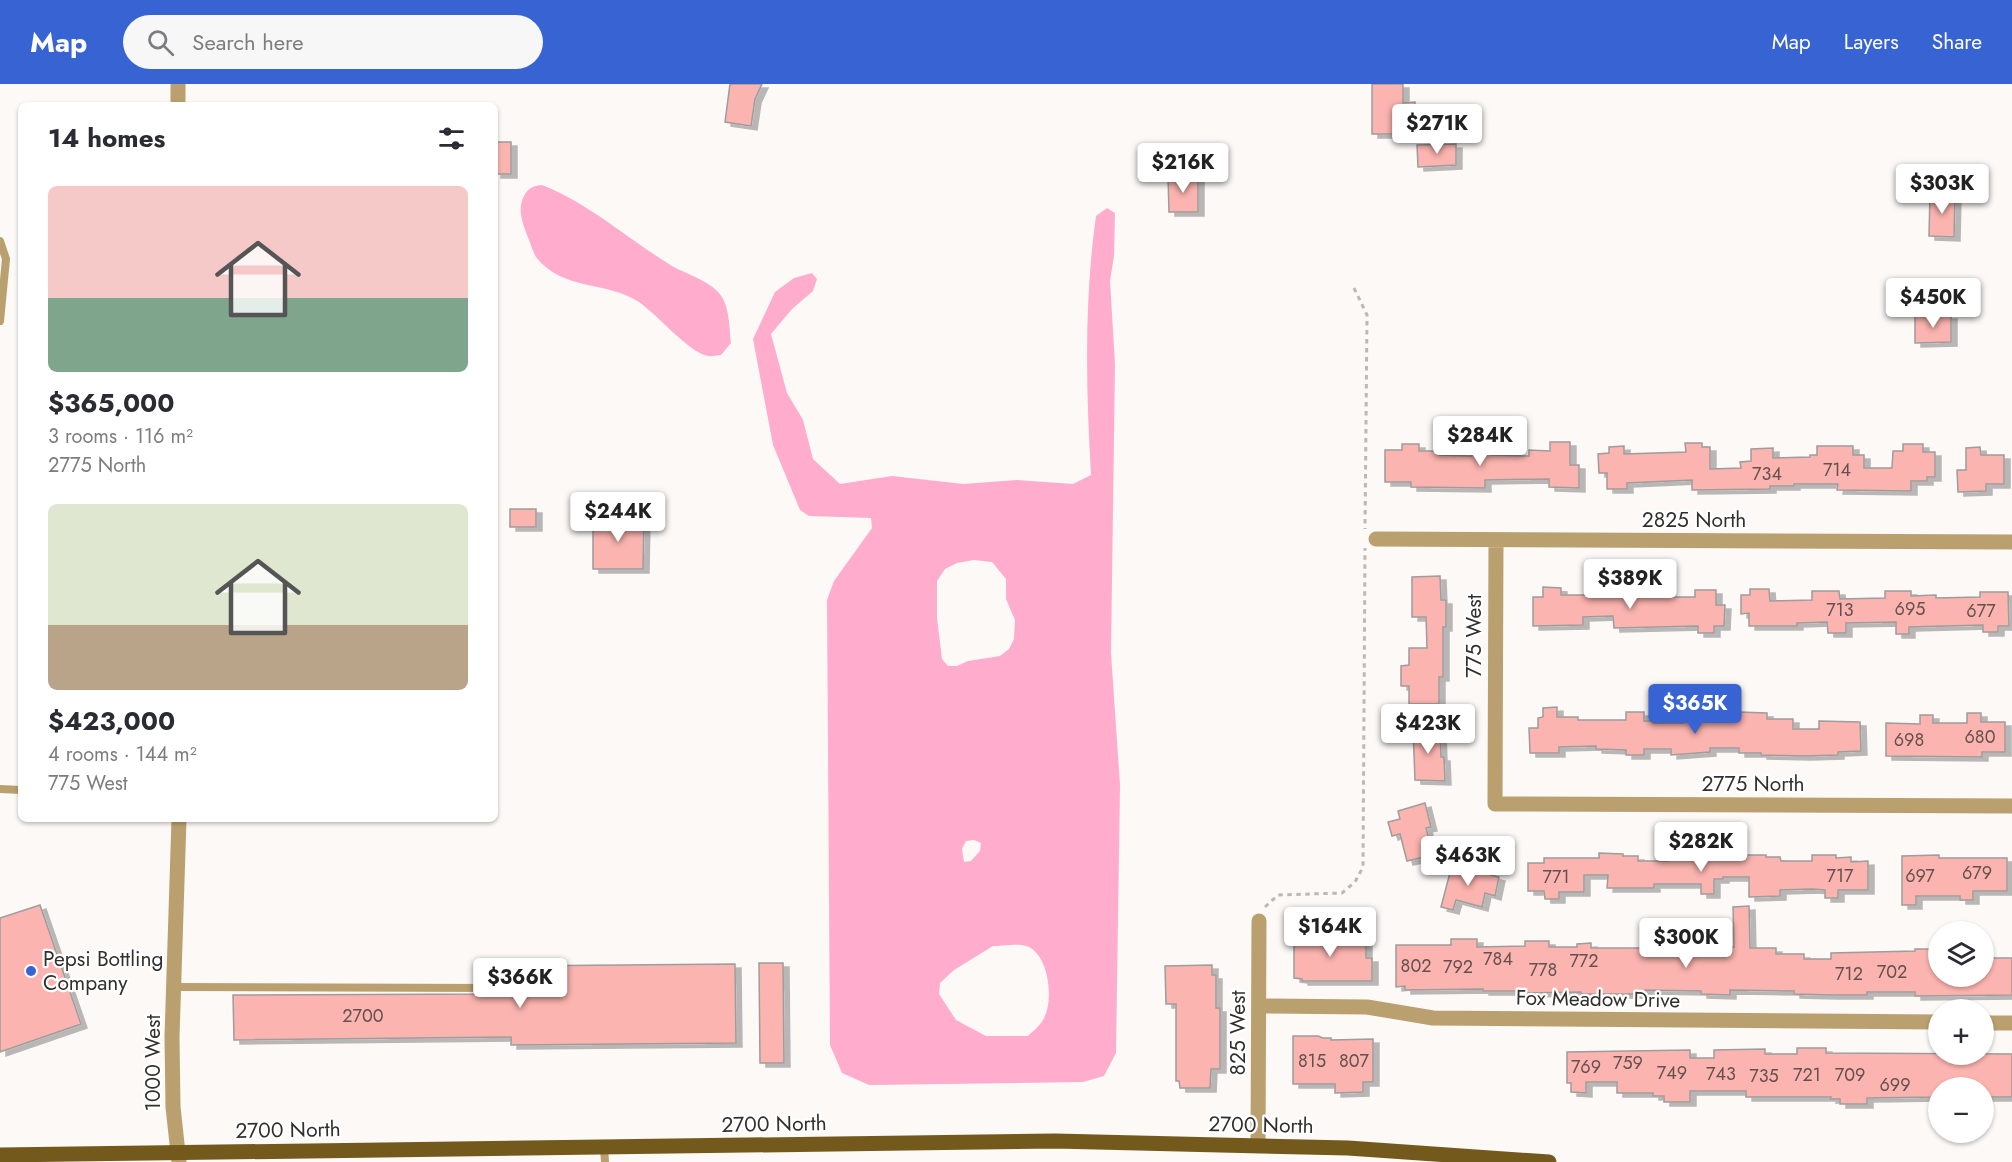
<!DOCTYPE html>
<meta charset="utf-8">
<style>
:root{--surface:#fff;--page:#f7f7f7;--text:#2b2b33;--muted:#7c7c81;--accent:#3763d3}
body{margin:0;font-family:Jost,sans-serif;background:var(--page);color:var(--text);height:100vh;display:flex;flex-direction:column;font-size:22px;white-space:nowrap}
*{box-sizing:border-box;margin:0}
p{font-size:20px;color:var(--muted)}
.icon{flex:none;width:33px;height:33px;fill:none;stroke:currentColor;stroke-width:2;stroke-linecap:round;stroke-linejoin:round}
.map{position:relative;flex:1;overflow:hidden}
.drawer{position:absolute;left:18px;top:18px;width:480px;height:720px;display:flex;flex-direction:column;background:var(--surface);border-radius:9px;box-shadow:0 2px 4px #0004}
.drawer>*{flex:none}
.buttons{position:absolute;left:1928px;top:837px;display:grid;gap:12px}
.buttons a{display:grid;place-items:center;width:66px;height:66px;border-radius:50%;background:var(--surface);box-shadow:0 2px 4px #0004;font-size:30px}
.price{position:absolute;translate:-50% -51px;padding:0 14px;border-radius:6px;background:#fff;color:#222;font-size:20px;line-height:39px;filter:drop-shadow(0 2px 3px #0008)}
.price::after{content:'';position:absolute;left:50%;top:36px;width:18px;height:14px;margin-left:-9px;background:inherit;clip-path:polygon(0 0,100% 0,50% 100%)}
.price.on{background:var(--accent);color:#fff}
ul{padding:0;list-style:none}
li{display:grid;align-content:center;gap:12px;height:318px;padding:0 30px}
li span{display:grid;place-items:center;height:186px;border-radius:9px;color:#555}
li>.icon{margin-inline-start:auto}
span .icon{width:108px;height:108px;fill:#fffc;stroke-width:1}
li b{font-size:26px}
h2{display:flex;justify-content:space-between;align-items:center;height:72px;padding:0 30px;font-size:26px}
header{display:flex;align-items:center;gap:36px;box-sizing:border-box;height:84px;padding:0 30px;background:var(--accent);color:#fff}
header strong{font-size:28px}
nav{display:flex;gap:33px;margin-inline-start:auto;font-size:21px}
.search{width:420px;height:54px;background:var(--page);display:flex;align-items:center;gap:15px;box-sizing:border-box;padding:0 21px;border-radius:33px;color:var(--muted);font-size:22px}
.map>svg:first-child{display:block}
</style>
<header>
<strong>Map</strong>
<div class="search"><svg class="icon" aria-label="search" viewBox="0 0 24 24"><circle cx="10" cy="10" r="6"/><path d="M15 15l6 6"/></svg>Search here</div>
<nav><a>Map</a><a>Layers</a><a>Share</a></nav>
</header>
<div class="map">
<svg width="2012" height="1078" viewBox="0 0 2012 1078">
<defs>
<filter id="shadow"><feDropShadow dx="6" dy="4" stdDeviation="0" flood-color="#0004"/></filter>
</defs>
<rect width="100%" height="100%" fill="#fcf9f7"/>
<!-- water -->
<path fill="#ffaccd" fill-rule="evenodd" d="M542,101C590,120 628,155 672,182C686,190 705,195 717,207C730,219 729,242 731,259L721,271C717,271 711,273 708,272C688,268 658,231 639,218C608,197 562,207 536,173C533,168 531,161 529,156C525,146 519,131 521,121C524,108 529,102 542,101Z
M1107,124L1115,129L1114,172L1110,197L1115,280L1111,569L1120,701L1116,969L1104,992L1083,998L869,1001L842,989L830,961L827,516L834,497L872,444L871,434L809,432L800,426L773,361L753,255L775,208L794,194L812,189L817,195L813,207L792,225L771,250L787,309L803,336L813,375L840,400L892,392L963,400L1017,396L1073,400L1091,391C1086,305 1084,217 1096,132ZM974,476L992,478L1006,495V515L1015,536L1014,555L1009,565L1000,572L968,577L957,582H948L942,575L937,534V497L945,485L957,479ZM974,756L981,759L980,767L971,777L964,778L962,765L966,757ZM993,862C1001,862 1019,859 1026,862C1049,869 1054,916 1044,934C1041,941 1033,947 1028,952H986L956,936L939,910L940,899L954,886Z"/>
<!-- building -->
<path fill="#fbb4af" stroke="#9f9c9c" stroke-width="1.5" filter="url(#shadow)" d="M730,0H762L755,15L751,42L725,38Z
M1372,0H1403V19L1415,18V50H1372Z
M495,58H511V90H495Z
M1456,60V81L1418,83L1417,61Z
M1198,92V128H1169L1168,93Z
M1930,110H1955L1954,153L1929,152Z
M1915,231H1951V258L1915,259Z
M1550,358H1570V381H1579V404L1549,403V395L1485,396V404L1411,403V398H1385V366H1402V360H1419V367H1439V371L1471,372L1472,361H1491V371L1529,372V366L1550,367Z
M1685,359H1702V363H1710V385L1741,384L1740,378L1751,377V365L1773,364V374L1810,373V371H1817V362H1853V371H1864V384H1892L1893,367H1903V360H1923V368H1935V393H1927V397H1911V407L1837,406L1838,400H1794V402H1770V405L1692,406V396L1627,399V405H1607V389H1599L1598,370L1609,369V363L1624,362V370L1686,368Z
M1980,363L1981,371H2004V400H1986V407L1958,408L1957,386H1966V364Z
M510,425H536V443H510Z
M593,432L644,433L643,485H593Z
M1440,492L1441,516H1446V543H1443V593H1439V620H1409V602H1401V582L1409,581V564H1427L1426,533H1412V493Z
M1543,503L1561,504V511H1603V505L1631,504V513H1695V506H1716V521H1725L1724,542H1714V549H1698V542L1614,544L1613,532L1583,533V541L1533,542V513H1543Z
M1750,505H1769L1770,517L1812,516V507H1839L1840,515L1885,514V507H1911V512L1936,511V514L1980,513V508H2008L2009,542H1998V548H1983V541L1909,543V550H1896V538L1846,539V549H1828L1827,538L1797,539V542H1749V529L1741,530V511H1750Z
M1557,623V633H1578V636H1626V628H1644V637H1653V639H1684V626L1697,625V636H1740V628L1767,629V635H1793V645H1819V637L1860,638L1861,667L1838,668V671L1805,672L1761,671V669H1739V664H1710V668L1671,671V665H1644V671H1626V666L1596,665V662L1559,663V669H1530L1529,644H1538V634L1543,633V624Z
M1967,629H1981V638H2005V668H1982V673L1886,672V639L1920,640V631H1933V639H1967Z
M1413,645H1440L1441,673H1444L1445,697L1415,696Z
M1425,719L1431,743L1426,744L1433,771L1407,777L1400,750L1392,752L1388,738L1400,735L1398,727Z
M1599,769L1623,770V772H1638V777H1668V773L1697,774V769L1723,770V771H1766V773H1780L1781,777H1812V771H1836V774L1851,773V778L1868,777V806H1838V814H1825V806L1812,805L1780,806V812L1749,813V793H1723V795H1714V810H1701V800H1654V804H1607L1608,791H1584V808H1559V815H1545L1544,807H1528V779H1544V774H1599Z
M1939,771V774H2007V807H1973V816H1960V812H1916V821H1902V772Z
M1452,781L1499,793L1495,812L1485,809L1482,823L1456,816L1453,826L1441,823Z
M40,821L81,940L0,968V834Z
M1749,822L1750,864H1776V870H1804V875H1831V869L1915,867V865H1938V892H1983V874H2012V911L1915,912V908H1867V911H1831L1794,910V907L1730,906V911L1701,910V907L1645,906V910H1581V908L1525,909V907H1483V905L1405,906V902L1396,903V861H1451V855H1477V863L1525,862V857H1549V863H1577V860L1591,859V864H1653V861H1664V855H1691V862L1734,863L1733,823Z
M1294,845H1317V850L1357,851L1356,859H1366V874H1372V897H1302V895L1294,894Z
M759,879H783L784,979H760Z
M735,880L736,959L511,961V953L234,956L233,911L491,910L496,908H511V882Z
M1212,881V891H1216V924H1220V985H1211L1210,1004H1180L1179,997H1176V920H1166L1165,882Z
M1293,952H1318L1323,954H1331V956L1373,955V998H1363V1008L1335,1009V1000H1293Z
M1797,964H1826V969L2012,970V1013H1983V1004H1938V1013L1867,1014V1020H1840V1015H1830L1831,1013H1746V1007H1690V1018H1664V1012H1653V1009H1617V998H1586V1009L1571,1008V999H1567V968L1690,966V974H1714V966L1765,965V970H1797Z"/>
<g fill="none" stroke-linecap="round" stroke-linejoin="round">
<!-- path -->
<path stroke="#bbb9b7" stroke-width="3" stroke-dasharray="4.5 4.5" stroke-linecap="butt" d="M1354,204L1367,231L1365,445
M1265,823L1278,811L1342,809L1355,798L1363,783L1365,464"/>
<!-- service -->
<path stroke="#baa06e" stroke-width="8" d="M0,157L6,175L0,237
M0,705L21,706
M175,903L491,904
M604,1063L605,1078"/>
<!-- minor -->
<path stroke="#baa06e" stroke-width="15" d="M1376,455L2012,458
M1496,456L1495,720L2012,722
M1259,922L1367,923L1433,934L1938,938
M1983,939H2012
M1258,1061L1259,837"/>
<!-- tertiary -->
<path stroke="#baa06e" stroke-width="15" d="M178,0V21
M179,735L172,953L173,1023L179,1078"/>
<!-- primary -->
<path stroke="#74591d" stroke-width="15" d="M0,1071L1055,1057L1348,1064L1549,1078"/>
</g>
<!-- markers -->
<circle fill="#3763d3" stroke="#fff" stroke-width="2" cx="31" cy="887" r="6"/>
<g text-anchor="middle" stroke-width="4.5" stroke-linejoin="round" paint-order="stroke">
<!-- number labels -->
<g font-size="18" fill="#64514f">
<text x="1837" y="392">714</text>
<text x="1767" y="396">734</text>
<text x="1910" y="531">695</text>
<text x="1840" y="532">713</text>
<text x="1981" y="533">677</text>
<text x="1980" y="659">680</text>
<text x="1909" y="662">698</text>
<text x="1977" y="795">679</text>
<text x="1840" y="798">717</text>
<text x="1920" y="798">697</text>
<text x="1556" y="799">771</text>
<text x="1498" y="881">784</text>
<text x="1584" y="883">772</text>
<text x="1416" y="888">802</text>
<text x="1458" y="889">792</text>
<text x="1543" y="892">778</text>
<text x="1892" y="894">702</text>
<text x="1849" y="896">712</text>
<text x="363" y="938">2700</text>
<text x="1312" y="983">815</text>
<text x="1354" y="983">807</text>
<text x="1628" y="985">759</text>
<text x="1586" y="989">769</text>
<text x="1672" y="995">749</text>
<text x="1721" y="996">743</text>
<text x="1807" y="997">721</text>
<text x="1850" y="997">709</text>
<text x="1764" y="998">735</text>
<text x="1895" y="1007">699</text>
</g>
<!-- street labels -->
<g font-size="21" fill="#31302f" stroke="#fff">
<text x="1694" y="443">2825 North</text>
<text transform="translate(1474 552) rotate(-90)" y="7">775 West</text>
<text x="1753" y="707">2775 North</text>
<text transform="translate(1598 915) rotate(1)" y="7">Fox Meadow Drive</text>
<text transform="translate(1238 949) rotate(-90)" y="7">825 West</text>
<text transform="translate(153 979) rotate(-90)" y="7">1000 West</text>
<text transform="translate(774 1040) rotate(-1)" y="7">2700 North</text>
<text transform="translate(1261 1041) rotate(1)" y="7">2700 North</text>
<text transform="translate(288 1046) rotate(-1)" y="7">2700 North</text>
</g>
<!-- poi labels -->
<g font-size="21" fill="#31302f" stroke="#fff" text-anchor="start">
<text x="43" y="882">Pepsi Bottling<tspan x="43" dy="24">Company</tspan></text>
</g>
</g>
</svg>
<div class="buttons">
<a><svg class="icon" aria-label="layers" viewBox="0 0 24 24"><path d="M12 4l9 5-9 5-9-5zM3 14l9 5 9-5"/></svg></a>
<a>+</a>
<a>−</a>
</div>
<b class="price" style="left:1437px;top:71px">$271K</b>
<b class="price" style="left:1183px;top:110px">$216K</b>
<b class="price" style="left:1942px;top:131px">$303K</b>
<b class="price" style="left:1933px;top:245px">$450K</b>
<b class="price" style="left:1480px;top:383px">$284K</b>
<b class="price" style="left:618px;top:459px">$244K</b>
<b class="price" style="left:1630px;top:526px">$389K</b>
<b class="price on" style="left:1695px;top:651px">$365K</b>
<b class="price" style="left:1428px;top:671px">$423K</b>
<b class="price" style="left:1701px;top:789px">$282K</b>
<b class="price" style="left:1468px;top:803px">$463K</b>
<b class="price" style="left:1330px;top:874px">$164K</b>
<b class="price" style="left:1686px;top:885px">$300K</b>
<b class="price" style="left:520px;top:925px">$366K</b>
<section class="drawer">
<h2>14 homes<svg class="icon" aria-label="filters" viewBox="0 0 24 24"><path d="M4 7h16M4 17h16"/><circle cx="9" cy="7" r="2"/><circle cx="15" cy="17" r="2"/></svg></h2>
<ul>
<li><span style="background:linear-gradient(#f6c9c9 60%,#7fa58c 0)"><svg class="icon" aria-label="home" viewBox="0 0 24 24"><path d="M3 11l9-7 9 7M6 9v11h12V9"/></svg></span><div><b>$365,000</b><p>3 rooms · 116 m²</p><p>2775 North</p></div></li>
<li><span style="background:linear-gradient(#dfe7d0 65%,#b9a48a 0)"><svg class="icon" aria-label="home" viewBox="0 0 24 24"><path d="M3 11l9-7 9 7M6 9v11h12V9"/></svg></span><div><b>$423,000</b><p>4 rooms · 144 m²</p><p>775 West</p></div></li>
</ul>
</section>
</div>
